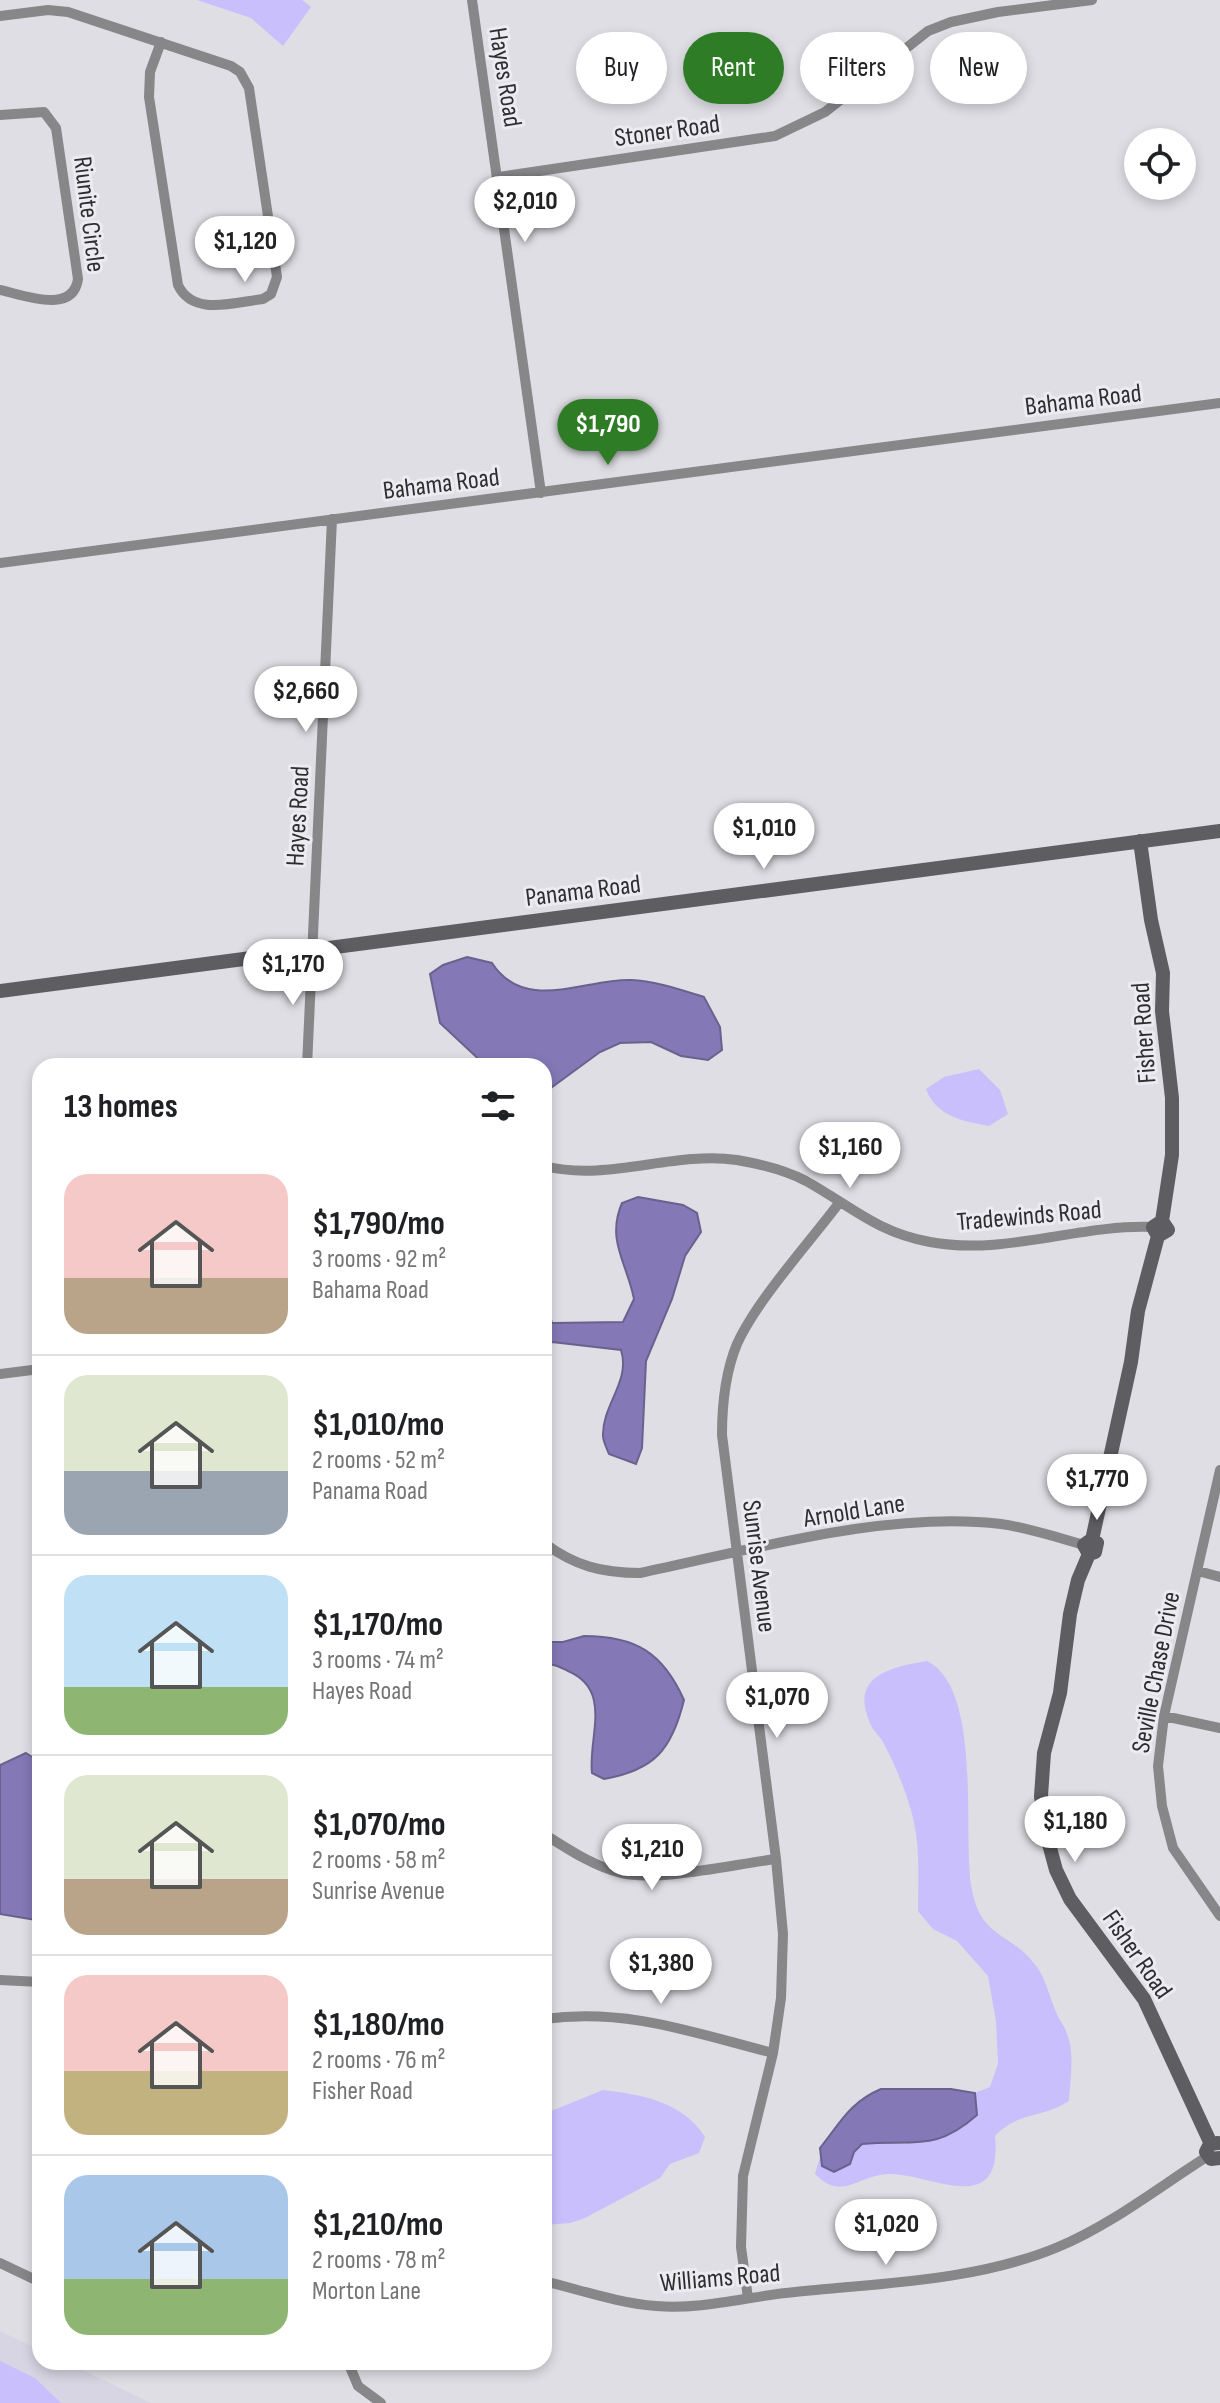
<!DOCTYPE html>
<meta charset="utf-8">
<style>
:root{--surface:#fff;--page:#f2f2f2;--text:#202124;--muted:#757577;--line:#e0e0e0;--accent:#2e7d26}
body{margin:0;font-family:"Sofia Sans Condensed",sans-serif;background:var(--page);color:var(--text);height:100vh;display:flex;flex-direction:column;font-size:30px;white-space:nowrap}
*{box-sizing:border-box;margin:0}
p{font-size:26px;color:var(--muted)}
.icon{flex:none;width:44px;height:44px;fill:none;stroke:currentColor;stroke-width:2;stroke-linecap:round;stroke-linejoin:round}
.map{position:relative;flex:1;overflow:hidden}
.sheet{position:absolute;left:32px;top:1058px;width:520px;height:1312px;display:flex;flex-direction:column;background:var(--surface);border-radius:24px;box-shadow:0 4px 12px #0003}
.sheet>*{flex:none}
.top-card{position:absolute;left:576px;top:32px;width:524px;height:72px;display:flex;gap:16px}
.buttons{position:absolute;left:1124px;top:128px;display:grid;gap:16px}
.buttons a{display:grid;place-items:center;width:72px;height:72px;border-radius:50%;background:var(--surface);box-shadow:0 4px 12px #0003;font-size:40px}
.price{position:absolute;translate:-50% -68px;padding:0 18px;border-radius:28px;background:#fff;color:#222;font-size:26px;line-height:52px;filter:drop-shadow(0 2px 4px #0008)}
.price::after{content:'';position:absolute;left:50%;top:48px;width:24px;height:18px;margin-left:-12px;background:inherit;clip-path:polygon(0 0,100% 0,50% 100%)}
.price.on{background:var(--accent);color:#fff}
ul{padding:0;list-style:none}
li{display:flex;align-items:center;gap:24px;height:200px;padding:0 32px}
li+li{border-top:2px solid var(--line)}
li span{display:grid;place-items:center;flex:none;width:224px;height:160px;border-radius:24px;color:#555}
li>.icon{margin-inline-start:auto}
span .icon{width:96px;height:96px;fill:#fffc;stroke-width:1}
li b{font-size:34px}
h2{display:flex;justify-content:space-between;align-items:center;height:96px;padding:0 32px;font-size:34px}
.chip{padding:0 28px;border-radius:36px;background:var(--surface);box-shadow:0 4px 12px #0003;font-size:28px;line-height:72px}
.chip.on{background:var(--accent);color:#fff}
.map>svg:first-child{display:block}
</style>
<div class="map">
<svg width="1220" height="2403" viewBox="0 0 1220 2403">
<rect width="100%" height="100%" fill="#dedee4"/>
<!-- built -->
<path fill="#d7d5e3" d="M0,2331L40,2350V2362H66L151,2403H0Z"/>
<!-- green -->
<path fill="#c9bffd" d="M197,0H302L311,7L283,46L251,18Z
M979,1069L1000,1090L1008,1114L989,1126C962,1121 936,1116 926,1089L944,1077Z
M927,1661C982,1688 963,1831 971,1885C980,1941 1010,1930 1037,1967C1046,1980 1050,1998 1056,2012C1059,2020 1065,2026 1067,2034C1075,2053 1070,2081 1069,2101C1040,2119 1019,2111 995,2136C1003,2220 930,2173 889,2174C857,2175 843,2202 815,2174L821,2154L822,2166L854,2152L861,2144H905L977,2115L975,2093L990,2087L998,2064L996,2021L988,1976L957,1941L933,1929L918,1911C918,1876 921,1841 910,1807C905,1789 893,1760 884,1744C881,1737 873,1731 870,1723C849,1676 891,1667 927,1661Z
M603,2090C642,2095 682,2101 705,2137L699,2153L670,2164L660,2178L585,2218L570,2223L544,2225V2114Z
M0,2361L35,2378L61,2403H0Z"/>
<!-- water -->
<path fill="#8478b6" stroke="#6a628e" stroke-width="2" d="M467,957L492,963C525,1014 587,978 631,980C655,981 681,990 704,997L720,1027L722,1050L708,1060L681,1056L651,1042L620,1043L600,1052L544,1093V1066H486L440,1023L430,974L443,965Z
M638,1197L683,1205L697,1213L701,1232L685,1256L672,1299L646,1361L642,1448L636,1464L609,1454C607,1449 603,1441 603,1436C602,1405 631,1381 621,1350L552,1342L544,1347V1296L552,1323L623,1322L634,1299C627,1263 606,1240 622,1203Z
M584,1636C636,1636 663,1653 684,1700C672,1749 655,1770 604,1779L592,1773C588,1737 613,1690 568,1671C560,1667 553,1663 544,1665V1642H563Z
M26,1753L40,1762V1920H36L0,1914V1765Z
M881,2089H951L975,2093L977,2115C934,2153 913,2139 862,2144L854,2152L850,2164L834,2172L822,2166L820,2148C840,2123 850,2102 881,2089Z"/>
<g fill="none" stroke-linecap="round" stroke-linejoin="round">
<!-- street -->
<path stroke="#87878a" stroke-width="10" d="M472,0L541,493
M0,16L48,10L68,12L231,66L240,72L249,88L277,277L271,294L263,299C235,302 193,317 178,285L149,97L150,72L161,42
M0,115L44,112L56,128L78,279C73,315 24,295 0,290
M499,177L775,136L825,112L928,31L951,22L998,12L1092,0
M0,563L1220,403
M307,1066L332,519
M544,1166C609,1182 672,1151 737,1160C760,1164 785,1170 806,1181C851,1206 876,1232 930,1242C1005,1256 1079,1224 1153,1227
M0,1374L40,1369
M1220,1470L1164,1716L1158,1766L1162,1806L1173,1848L1220,1916
M544,1543C575,1566 602,1573 640,1573C751,1550 889,1510 1001,1524C1029,1528 1056,1537 1084,1545
M1198,1571L1220,1577
M1164,1716L1220,1728
M544,1834C568,1849 593,1866 621,1873C659,1882 735,1864 776,1859
M0,1980L40,1982
M544,2019C628,2008 694,2033 773,2053
M0,2263L40,2282
M544,2281C581,2290 618,2303 656,2306C703,2310 749,2296 795,2292C881,2283 977,2281 1058,2247C1111,2225 1159,2187 1208,2156
M748,2298L741,2247L743,2176L773,2053L781,1998L783,1934L776,1859L722,1435C722,1404 725,1373 737,1344C757,1300 809,1243 839,1203
M348,2362L358,2386L381,2403"/>
<!-- secondary -->
<path stroke="#5e5e62" stroke-width="14" d="M1140,841L1151,920L1163,973L1162,1011L1172,1098V1155L1162,1221L1168,1230L1158,1236L1153,1227L1162,1221
M0,991L1220,831
M1092,1540L1131,1362L1138,1311L1158,1236
M1089,1554L1084,1545L1091,1540L1097,1543L1095,1552L1089,1554L1078,1580L1070,1614L1060,1693L1044,1753L1041,1796L1046,1833L1056,1870L1070,1899L1144,1999L1211,2144
M1218,2143L1210,2144L1206,2152L1211,2159L1220,2158"/>
</g>
<g text-anchor="middle" stroke-width="6" stroke-linejoin="round" paint-order="stroke">
<!-- street labels -->
<g font-size="26" fill="#2e2e30" stroke="#ecebf1">
<text transform="translate(506 77) rotate(81)" y="9">Hayes Road</text>
<text transform="translate(667 130) rotate(-8)" y="9">Stoner Road</text>
<text transform="translate(90 214) rotate(83)" y="9">Riunite Circle</text>
<text transform="translate(1083 399) rotate(-7)" y="9">Bahama Road</text>
<text transform="translate(441 483) rotate(-7)" y="9">Bahama Road</text>
<text transform="translate(297 816) rotate(-87)" y="9">Hayes Road</text>
<text transform="translate(583 890) rotate(-7)" y="9">Panama Road</text>
<text transform="translate(1143 1033) rotate(-94)" y="9">Fisher Road</text>
<text transform="translate(1029 1215) rotate(-5)" y="9">Tradewinds Road</text>
<text transform="translate(854 1510) rotate(-9)" y="9">Arnold Lane</text>
<text transform="translate(760 1566) rotate(83)" y="9">Sunrise Avenue</text>
<text transform="translate(1155 1672) rotate(-79)" y="9">Seville Chase Drive</text>
<text transform="translate(1138 1954) rotate(55)" y="9">Fisher Road</text>
<text transform="translate(720 2277) rotate(-5)" y="9">Williams Road</text>
</g>
</g>
</svg>
<div class="buttons">
<a><svg class="icon" aria-label="locate" viewBox="0 0 24 24"><circle cx="12" cy="12" r="6"/><path d="M12 2v4M12 18v4M2 12h4M18 12h4"/></svg></a>
</div>
<b class="price" style="left:525px;top:244px">$2,010</b>
<b class="price" style="left:245px;top:284px">$1,120</b>
<b class="price on" style="left:608px;top:467px">$1,790</b>
<b class="price" style="left:306px;top:734px">$2,660</b>
<b class="price" style="left:764px;top:871px">$1,010</b>
<b class="price" style="left:293px;top:1007px">$1,170</b>
<b class="price" style="left:850px;top:1190px">$1,160</b>
<b class="price" style="left:1097px;top:1522px">$1,770</b>
<b class="price" style="left:777px;top:1740px">$1,070</b>
<b class="price" style="left:1075px;top:1864px">$1,180</b>
<b class="price" style="left:652px;top:1892px">$1,210</b>
<b class="price" style="left:661px;top:2006px">$1,380</b>
<b class="price" style="left:886px;top:2267px">$1,020</b>
<div class="top-card">
<a class="chip">Buy</a>
<a class="chip on">Rent</a>
<a class="chip">Filters</a>
<a class="chip">New</a>
</div>
<section class="sheet">
<h2>13 homes<svg class="icon" aria-label="filters" viewBox="0 0 24 24"><path d="M4 7h16M4 17h16"/><circle cx="9" cy="7" r="2"/><circle cx="15" cy="17" r="2"/></svg></h2>
<ul>
<li><span style="background:linear-gradient(#f6c9c9 65%,#b9a48a 0)"><svg class="icon" aria-label="home" viewBox="0 0 24 24"><path d="M3 11l9-7 9 7M6 9v11h12V9"/></svg></span><div><b>$1,790/mo</b><p>3 rooms · 92 m²</p><p>Bahama Road</p></div></li>
<li><span style="background:linear-gradient(#dfe7d0 60%,#9aa5b1 0)"><svg class="icon" aria-label="home" viewBox="0 0 24 24"><path d="M3 11l9-7 9 7M6 9v11h12V9"/></svg></span><div><b>$1,010/mo</b><p>2 rooms · 52 m²</p><p>Panama Road</p></div></li>
<li><span style="background:linear-gradient(#bfe0f5 70%,#8fb573 0)"><svg class="icon" aria-label="home" viewBox="0 0 24 24"><path d="M3 11l9-7 9 7M6 9v11h12V9"/></svg></span><div><b>$1,170/mo</b><p>3 rooms · 74 m²</p><p>Hayes Road</p></div></li>
<li><span style="background:linear-gradient(#dfe7d0 65%,#b9a48a 0)"><svg class="icon" aria-label="home" viewBox="0 0 24 24"><path d="M3 11l9-7 9 7M6 9v11h12V9"/></svg></span><div><b>$1,070/mo</b><p>2 rooms · 58 m²</p><p>Sunrise Avenue</p></div></li>
<li><span style="background:linear-gradient(#f6c9c9 60%,#c2b280 0)"><svg class="icon" aria-label="home" viewBox="0 0 24 24"><path d="M3 11l9-7 9 7M6 9v11h12V9"/></svg></span><div><b>$1,180/mo</b><p>2 rooms · 76 m²</p><p>Fisher Road</p></div></li>
<li><span style="background:linear-gradient(#a9c7e8 65%,#8fb573 0)"><svg class="icon" aria-label="home" viewBox="0 0 24 24"><path d="M3 11l9-7 9 7M6 9v11h12V9"/></svg></span><div><b>$1,210/mo</b><p>2 rooms · 78 m²</p><p>Morton Lane</p></div></li>
</ul>
</section>
</div>
